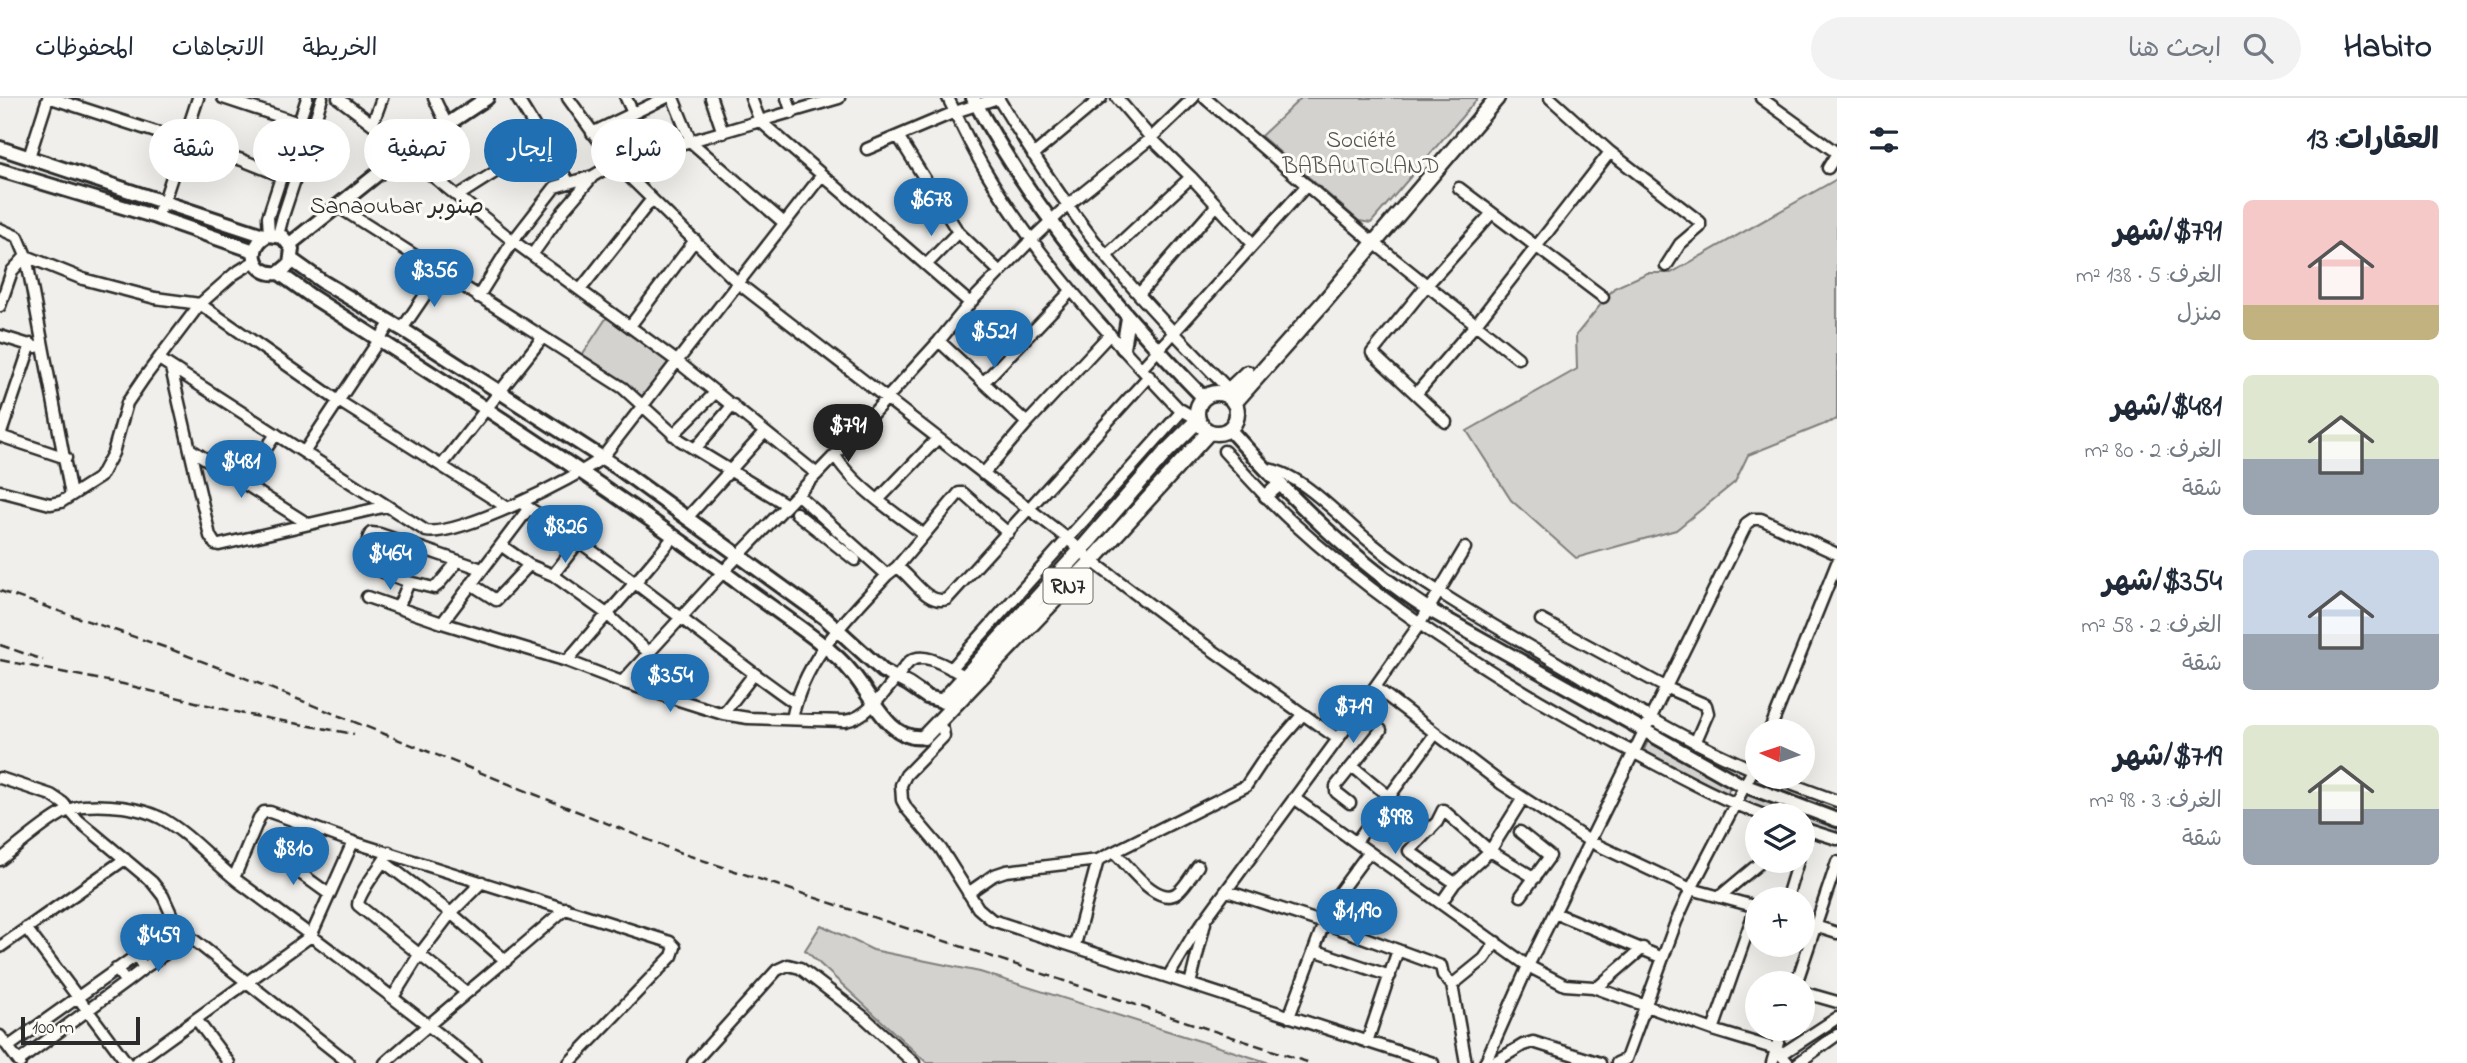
<!DOCTYPE html>
<html lang="ar">
<meta charset="utf-8">
<style>
:root{--surface:#fff;--page:#f2f2f3;--text:#1f2937;--muted:#747a83;--line:#e0e1e3;--accent:#1f6fb2}
body{margin:0;font-family:"Indie Flower","Playpen Sans Arabic",sans-serif;background:var(--page);color:var(--text);direction:rtl;height:100vh;display:flex;flex-direction:column;font-size:26px;white-space:nowrap}
*{box-sizing:border-box;margin:0}
p{font-size:23px;color:var(--muted)}
.icon{flex:none;width:38px;height:38px;fill:none;stroke:currentColor;stroke-width:2;stroke-linecap:round;stroke-linejoin:round}
.map{position:relative;flex:1;overflow:hidden;direction:ltr}
.panel{display:flex;flex-direction:column;background:var(--surface);width:630px}
.panel>*{flex:none}
.guide{position:absolute;left:21px;top:21px;width:665px;height:63px;direction:rtl;display:flex;gap:14px}
.needle{width:46px;rotate:273deg}
.controls{position:absolute;left:1745px;top:621px;display:grid;gap:14px}
.controls a{display:grid;place-items:center;width:70px;height:70px;border-radius:50%;background:var(--surface);box-shadow:0 7px 28px #0002;font-size:35px}
.scale{position:absolute;left:21px;bottom:18px;width:119px;box-sizing:border-box;padding-left:7px;border:4px solid #2b2b2b;border-top:0;font-size:19px;line-height:24px;white-space:nowrap;color:#2b2b2b;-webkit-text-stroke:5px #fdfcf7;paint-order:stroke}
.price{position:absolute;translate:-50% -60px;padding:0 16px;border-radius:24px;background:var(--accent);color:#fff;font-size:23px;line-height:46px;filter:drop-shadow(0 2px 4px #0008)}
.price::after{content:'';position:absolute;left:50%;top:42px;width:21px;height:16px;margin-left:-10px;background:inherit;clip-path:polygon(0 0,100% 0,50% 100%)}
.price.active{background:#222;color:#fff}
ul{padding:0;list-style:none}
li{display:flex;align-items:center;gap:21px;height:175px;padding:0 28px}
li span{display:grid;place-items:center;flex:none;width:196px;height:140px;border-radius:10px;color:#555}
li>.icon{margin-inline-start:auto}
span .icon{width:84px;height:84px;fill:#fffc;stroke-width:1}
li b{font-size:30px}
h2{display:flex;justify-content:space-between;align-items:center;height:84px;padding:0 28px;font-size:30px}
.chip{padding:0 24px;border-radius:32px;background:var(--surface);box-shadow:0 7px 28px #0002;font-size:24px;line-height:63px}
.chip.active{background:var(--accent);color:#fff}
header{display:flex;align-items:center;gap:42px;box-sizing:border-box;height:98px;padding:0 35px;background:var(--surface);border-bottom:2px solid var(--line)}
header strong{font-size:33px}
nav{display:flex;gap:38px;margin-inline-start:auto;font-size:24px}
.search{width:490px;height:63px;background:var(--page);display:flex;align-items:center;gap:18px;box-sizing:border-box;padding:0 24px;border-radius:38px;color:var(--muted);font-size:26px}
main{display:flex;flex:1;min-height:0}
.map>svg:first-child{display:block}
</style>
<header>
<strong>Habito</strong>
<div class="search"><svg class="icon" aria-label="search" viewBox="0 0 24 24"><circle cx="10" cy="10" r="6"/><path d="M15 15l6 6"/></svg>ابحث هنا</div>
<nav><a>الخريطة</a><a>الاتجاهات</a><a>المحفوظات</a></nav>
</header>
<main>
<section class="panel">
<h2>العقارات: 13<svg class="icon" aria-label="filters" viewBox="0 0 24 24"><path d="M4 7h16M4 17h16"/><circle cx="9" cy="7" r="2"/><circle cx="15" cy="17" r="2"/></svg></h2>
<ul>
<li><span style="background:linear-gradient(#f6c9c9 75%,#c2b280 0)"><svg class="icon" aria-label="home" viewBox="0 0 24 24"><path d="M3 11l9-7 9 7M6 9v11h12V9"/></svg></span><div><b>$791/شهر</b><p>الغرف: 5 · 138 m²</p><p>منزل</p></div></li>
<li><span style="background:linear-gradient(#dfe7d0 60%,#9aa5b1 0)"><svg class="icon" aria-label="home" viewBox="0 0 24 24"><path d="M3 11l9-7 9 7M6 9v11h12V9"/></svg></span><div><b>$481/شهر</b><p>الغرف: 2 · 80 m²</p><p>شقة</p></div></li>
<li><span style="background:linear-gradient(#c9d6e8 60%,#9aa5b1 0)"><svg class="icon" aria-label="home" viewBox="0 0 24 24"><path d="M3 11l9-7 9 7M6 9v11h12V9"/></svg></span><div><b>$354/شهر</b><p>الغرف: 2 · 58 m²</p><p>شقة</p></div></li>
<li><span style="background:linear-gradient(#dfe7d0 60%,#9aa5b1 0)"><svg class="icon" aria-label="home" viewBox="0 0 24 24"><path d="M3 11l9-7 9 7M6 9v11h12V9"/></svg></span><div><b>$719/شهر</b><p>الغرف: 3 · 98 m²</p><p>شقة</p></div></li>
</ul>
</section>
<div class="map">
<svg width="1837" height="965" viewBox="0 0 1837 965">
<rect width="100%" height="100%" fill="#f0efeb"/>
<filter id="ink" filterUnits="userSpaceOnUse"><feTurbulence type="fractalNoise" baseFrequency=".0143" numOctaves="2"/><feDisplacementMap in="SourceGraphic" scale="14" xChannelSelector="R" yChannelSelector="G"/><feConvolveMatrix kernelMatrix="1 2 1 2 8 2 1 2 1" color-interpolation-filters="sRGB"/></filter>
<g filter="url(#ink)">
<!-- green -->
<path fill="#d3d2cf" stroke="#7f7e7d" stroke-width="2" d="M1301,0H1478L1371,125L1359,123L1261,38Z
M1837,81V321L1748,357L1735,384L1676,432L1576,460L1511,402L1467,333L1577,271L1576,237L1614,190L1647,175H1671Z
M609,216L676,265L645,300L580,260Z
M1648,643L1730,688L1727,697L1643,654Z
M1758,679H1764L1837,706V714L1756,686Z
M1747,695L1837,726V735L1803,723L1802,718L1785,717L1742,703Z
M821,827L873,852L980,874L1270,965H927L805,852Z"/>
<g fill="none" stroke-linecap="round" stroke-linejoin="round">
<defs>
<path id="minor" d="M51,0L242,62L282,78
M223,0L299,25
M338,0L408,53
M434,0L446,25
M517,0L568,83
M568,0L615,65L738,185L1068,441L1092,463L1177,527L1338,641
M626,0L633,15
M673,0L691,44L783,124
M711,0L723,35
M751,0L760,23L970,205
M787,0L792,15
M948,0C960,24 971,49 985,72C1037,160 1108,236 1178,310L1197,321
M998,0C1034,60 1072,117 1117,171C1152,214 1192,253 1230,293
M1117,0L1151,40L1191,79L1253,146
M1205,0L1368,140L1518,260
M1550,0L1610,54L1700,124V129L1680,146L1666,168
M1761,0L1837,55L1828,70
M373,25L382,0
M592,35L665,0
M898,38L958,134L1000,174
M867,51L955,14L998,0
M404,55L513,143L678,264L817,376
M1033,57L1101,0
M29,59L48,0
M1459,90L1603,199
M459,97L544,43
M337,108L623,290L680,342L787,407
M156,119L164,103L198,0
M0,131L18,139L26,158L71,397
M269,137L268,119L307,0
M278,137L283,118L322,0
M532,157L564,112L593,78
M1106,158L1191,79
M926,167L958,134
M580,192L652,101
M1139,196L1216,108
M478,199L513,143L555,89L593,78L615,65L839,0
M0,208L12,173L26,158L83,181L155,200L200,206L337,302L508,410
M630,228L695,142
M402,231L440,175
M0,238L36,249
M939,243L1027,325
M159,261L426,433C458,439 574,381 602,360L822,77
M171,270L210,438L215,446L219,447L387,408
M1142,270L1307,87
M984,284L1071,193
M1416,296L1476,226L1610,54
M1446,324L1372,255L1427,187L1492,115
M673,337L716,294
M0,338L31,246
M0,338L66,360
M190,351L308,426
M695,351L733,307
M305,353L391,224
M1224,353C1246,377 1267,401 1290,422C1391,515 1506,588 1627,651C1673,675 1717,700 1766,718
M835,357C851,386 896,416 923,436
M442,367L543,239
M1266,371C1301,374 1341,421 1369,443C1428,492 1495,528 1561,567C1625,605 1688,645 1757,673
M983,376L1027,325L1110,236
M243,385L276,336
M0,393L50,406L61,404L100,379L113,355L127,305L144,280L200,206L234,176L255,163
M798,397L887,477
M878,402L937,341
M521,405C617,465 702,540 795,605
M796,415L855,462
M687,420L765,334
M502,448L529,467L553,477L607,516L649,555
M458,463L438,487L434,490L409,484L371,469C366,460 365,443 371,435L380,436L482,471
M897,469C912,478 927,508 947,501L1149,278
M553,477L578,445
M471,486L496,502L529,467
M367,499L442,525L567,563L622,584L723,616L748,620L845,623C872,619 892,583 909,564C925,551 951,572 967,579
M398,510L409,484
M1541,522L1667,590L1706,607L1708,615L1695,645
M442,525L529,410
M567,563C602,521 640,481 674,438
M951,571L1182,313
M622,584L723,474L835,357L939,243L970,205L1032,141L1068,107L1151,40L1193,0
M1375,589L1502,686L1591,744L1691,791L1757,809
M723,616L754,576
M792,621C804,560 847,521 887,477L897,469L959,395H963L1008,435
M937,626L943,632L944,638L906,677L901,687L902,702L907,711L941,751L978,810L992,822L1433,965
M1769,634L1837,465
M1352,668L1430,732
M1772,679L1837,703
M0,680L51,697L63,705L78,722L152,784L163,798L173,820L190,839L349,965
M1294,700L1528,868L1565,887L1593,889L1713,932L1776,951L1788,965
M1350,705L1336,694V688L1381,632
M1802,730L1837,741
M1520,734L1550,758L1521,798
M1356,744L1435,636
M1802,751L1809,732
M389,754C382,767 358,795 358,807L466,894
M1115,755C1128,767 1157,809 1177,795C1185,789 1192,776 1198,768
M275,757L329,796
M0,762C20,747 61,709 83,708C108,706 139,709 161,720C190,736 213,764 239,784C319,843 398,902 475,965
M384,764L451,815L506,863
M234,780L259,720L264,714H270L353,744L670,844L675,849L672,858L569,965
M1455,785L1409,753L1437,724L1443,712L1490,753L1535,780
M1227,793L1324,825L1441,868L1443,877L1452,887L1466,965
M968,795L994,777L1006,773L1098,762
M1719,799L1762,763
M1786,802L1798,763
M1441,805L1455,785L1490,753L1523,700
M1555,815L1663,860
M1318,823L1369,754
M1802,824L1837,835
M26,830L127,965
M1075,847L1098,762L1246,688L1264,661L1303,616
M0,849L125,761
M1314,852L1390,878
M144,870L190,839
M1168,879L1192,839L1338,641L1419,527L1465,450
M126,884L144,870L136,857
M1190,886L1205,825
M1796,886L1837,764
M1452,887L1484,861L1496,844
M1593,889H1598L1643,850
M1802,894L1837,904
M393,899L419,857L451,815L482,784
M1289,919L1324,825
M196,921L229,965
M1713,932L1756,809
M0,938L20,965
M1367,944L1398,852
M8,949L179,827
M1782,956L1837,920
M19,963L126,884L116,871
M135,965L311,838L353,744
M385,965C444,912 507,863 566,810
M693,965L777,872L788,867L800,870L865,920L914,965
M1485,965L1528,868L1747,425L1753,421H1761L1837,456
M1493,965L1523,947L1533,944L1600,965
M1617,965L1626,961L1676,824L1691,791L1757,664
M1772,965L1782,931
M1798,965L1837,937"/>
<path id="tertiary" d="M973,0C1033,112 1115,209 1203,299
M290,146L404,55L487,0
M1123,250L1128,220
M1229,331C1289,398 1352,462 1428,511L1738,685L1837,722
M1266,398L1280,386"/>
<path id="secondary" d="M0,50L266,138
M0,72L156,119L254,153
M292,162L323,184L402,231L618,370L825,520L883,573L908,586L927,599L943,603
M279,175L290,166L292,151L283,139L269,137C245,147 253,179 279,175L311,198C455,290 599,382 737,484C764,504 792,523 818,543C831,553 843,563 853,576C872,598 889,644 924,639"/>
<path id="primary" d="M1197 315a20 20 0 1 1 40 0a20 20 0 1 1-40 0Z
M1225,296L1247,275
M1234,305L1324,204L1497,0
M943,603L1080,453L1165,355L1198,322
M924,639L1092,463L1209,334"/>
</defs>
<!-- minor casing -->
<use href="#minor" stroke="#2b2b2b" stroke-width="15"/>
<!-- tertiary casing -->
<use href="#tertiary" stroke="#2b2b2b" stroke-width="18"/>
<!-- secondary casing -->
<use href="#secondary" stroke="#2b2b2b" stroke-width="18"/>
<!-- primary casing -->
<use href="#primary" stroke="#2b2b2b" stroke-width="19"/>
<!-- minor -->
<use href="#minor" stroke="#fdfcf7" stroke-width="10"/>
<!-- tertiary -->
<use href="#tertiary" stroke="#fdfcf7" stroke-width="12"/>
<!-- secondary -->
<use href="#secondary" stroke="#fdfcf7" stroke-width="12"/>
<!-- primary -->
<use href="#primary" stroke="#fdfcf7" stroke-width="14"/>
<!-- rail -->
<path stroke="#2b2b2b" stroke-width="2.5" stroke-dasharray="10 5" stroke-linecap="butt" d="M0,493L170,551L230,574L681,755L1310,965
M0,547L43,562
M0,562L123,586L244,616L354,636"/>
</g>
</g>
<g text-anchor="middle" stroke-width="6" stroke-linejoin="round" paint-order="stroke">
<!-- shield labels -->
<rect fill="#fdfcf7" stroke="#6a6a68" stroke-width="2" x="1043.5" y="470.5" width="49" height="35" rx="5"/>
<g font-size="21" font-weight="bold" fill="#2b2b2b">
<text x="1068" y="495">RN7</text>
</g>
<!-- park labels -->
<g font-size="23" fill="#555554" stroke="#fdfcf7">
<text x="1361" y="49">Société<tspan x="1361" dy="26">BABAUTOLAND</tspan></text>
</g>
<!-- neighbourhood labels -->
<g font-size="24" fill="#2b2b2b" stroke="#fdfcf7">
<text x="397" y="115">Sanaoubar صنوبر</text>
</g>
</g>
</svg>
<div class="controls">
<a><svg class="needle" viewBox="-14 -14 28 28"><path d="M0-13l5 13h-10z" fill="#e53935"/><path d="M0 13l5-13h-10z" fill="#747a83"/></svg></a>
<a><svg class="icon" aria-label="layers" viewBox="0 0 24 24"><path d="M12 4l9 5-9 5-9-5zM3 14l9 5 9-5"/></svg></a>
<a>+</a>
<a>−</a>
</div>
<div class="scale">100 m</div>
<b class="price" style="left:931px;top:140px">$678</b>
<b class="price" style="left:434px;top:211px">$356</b>
<b class="price" style="left:994px;top:272px">$521</b>
<b class="price active" style="left:848px;top:366px">$791</b>
<b class="price" style="left:241px;top:402px">$481</b>
<b class="price" style="left:565px;top:467px">$826</b>
<b class="price" style="left:390px;top:494px">$464</b>
<b class="price" style="left:670px;top:616px">$354</b>
<b class="price" style="left:1353px;top:647px">$719</b>
<b class="price" style="left:1395px;top:758px">$998</b>
<b class="price" style="left:293px;top:789px">$810</b>
<b class="price" style="left:1357px;top:851px">$1,190</b>
<b class="price" style="left:158px;top:876px">$459</b>
<div class="guide">
<a class="chip">شراء</a>
<a class="chip active">إيجار</a>
<a class="chip">تصفية</a>
<a class="chip">جديد</a>
<a class="chip">شقة</a>
</div>
</div>
</main>
